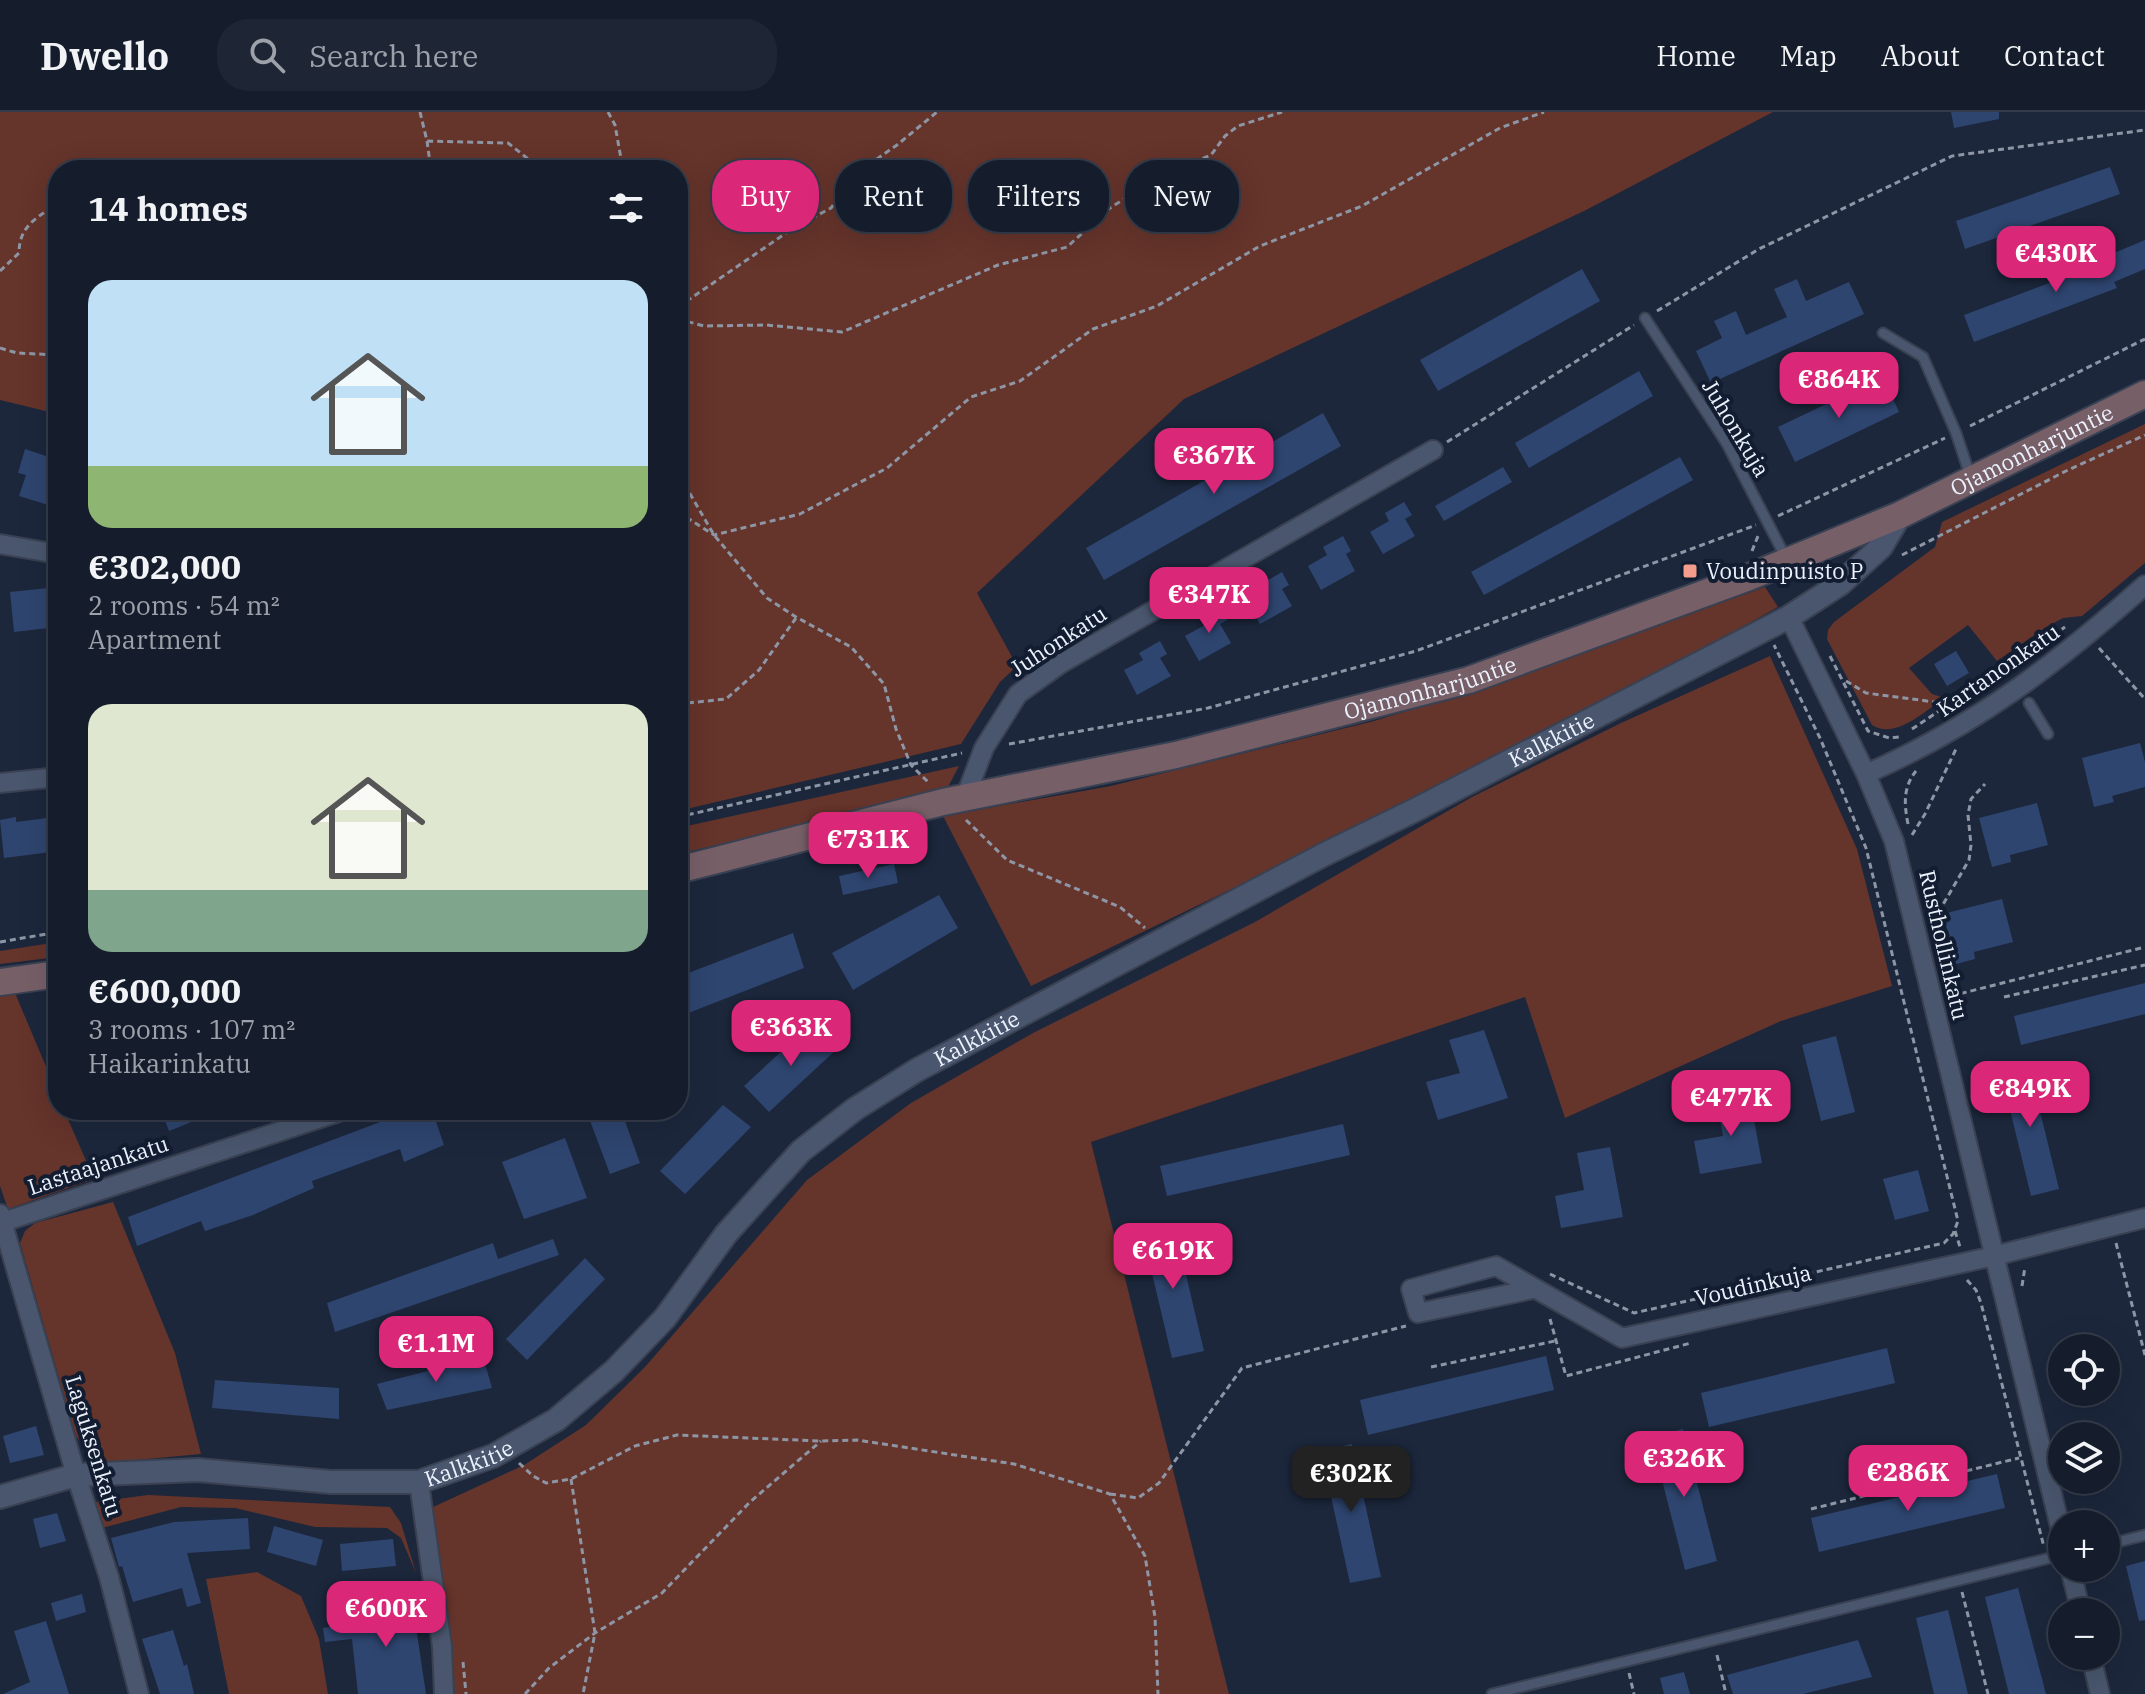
<!DOCTYPE html>
<meta charset="utf-8">
<style>
:root{--surface:#151d2d;--page:#1e2635;--text:#f1f3f6;--muted:#9da2aa;--line:#343b49;--accent:#db2777}
body{margin:0;font-family:"IBM Plex Serif",serif;background:var(--page);color:var(--text);height:100vh;display:flex;flex-direction:column;font-size:30px;white-space:nowrap}
*{box-sizing:border-box;margin:0}
p{font-size:26px;color:var(--muted)}
.icon{flex:none;width:44px;height:44px;fill:none;stroke:currentColor;stroke-width:2;stroke-linecap:round;stroke-linejoin:round}
.map{position:relative;flex:1;overflow:hidden}
.side{position:absolute;left:48px;top:48px;width:640px;height:960px;display:flex;flex-direction:column;background:var(--surface);border-radius:32px;box-shadow:0 8px 32px #0002,0 0 0 2px var(--line)}
.side>*{flex:none}
.banner{position:absolute;left:712px;top:48px;width:760px;height:72px;display:flex;gap:16px}
.tools{position:absolute;left:2048px;top:1222px;display:grid;gap:16px}
.tools a{display:grid;place-items:center;width:72px;height:72px;border-radius:50%;background:var(--surface);box-shadow:0 8px 32px #0002,0 0 0 2px var(--line);font-size:40px}
.price{position:absolute;translate:-50% -68px;padding:0 18px;border-radius:16px;background:var(--accent);color:#fff;font-size:26px;line-height:52px;filter:drop-shadow(0 2px 4px #0008)}
.price::after{content:'';position:absolute;left:50%;top:48px;width:24px;height:18px;margin-left:-12px;background:inherit;clip-path:polygon(0 0,100% 0,50% 100%)}
.price.current{background:#222;color:#fff}
ul{padding:0;list-style:none}
li{display:grid;align-content:center;gap:16px;height:424px;padding:0 40px}
li span{display:grid;place-items:center;height:248px;border-radius:24px;color:#555}
li>.icon{margin-inline-start:auto}
span .icon{width:144px;height:144px;fill:#fffc;stroke-width:1}
li b{font-size:34px}
h2{display:flex;justify-content:space-between;align-items:center;height:96px;padding:0 40px;font-size:34px}
.tag{padding:0 28px;border-radius:32px;background:var(--surface);box-shadow:0 8px 32px #0002,0 0 0 2px var(--line);font-size:28px;line-height:72px}
.tag.current{background:var(--accent);color:#fff}
header{display:flex;align-items:center;gap:48px;box-sizing:border-box;height:112px;padding:0 40px;background:var(--surface);border-bottom:2px solid var(--line)}
header strong{font-size:38px}
nav{display:flex;gap:44px;margin-inline-start:auto;font-size:28px}
.search{width:560px;height:72px;background:var(--page);display:flex;align-items:center;gap:20px;box-sizing:border-box;padding:0 28px;border-radius:32px;color:var(--muted);font-size:30px}
.map>svg:first-child{display:block}
</style>
<header>
<strong>Dwello</strong>
<div class="search"><svg class="icon" aria-label="search" viewBox="0 0 24 24"><circle cx="10" cy="10" r="6"/><path d="M15 15l6 6"/></svg>Search here</div>
<nav><a>Home</a><a>Map</a><a>About</a><a>Contact</a></nav>
</header>
<div class="map">
<svg width="2145" height="1582" viewBox="0 0 2145 1582">
<rect width="100%" height="100%" fill="#1c273c"/>
<!-- green -->
<path fill="#65342b" d="M0,0H1773L1586,98L1184,287L977,481L1017,554L1000,570L961,632L678,699V58H58V302L0,288Z
M2145,312V451L2082,504L2063,506L2046,515L1997,549L1968,513L1909,556L1932,582L1945,586C1924,599 1896,628 1872,613L1827,527L1828,518L1834,510L1935,435L1942,410Z
M1765,475L1778,495L1683,548L1420,686L1031,874L943,704L1111,674L1374,609L1511,567Z
M1770,544L1857,737L1892,874L1781,909L1565,1006L1525,885L1091,1030L1229,1582H447L431,1396L524,1353L586,1313L645,1255L807,1068L911,991L1033,921L1255,810L1472,685L1621,611Z
M959,654L948,675L927,684L678,742V716Z
M58,830V845L0,852V839Z
M15,881L58,983V998H64L94,1067L8,1097L0,1074V883Z
M113,1090L175,1241L201,1342L104,1351L90,1342L76,1324L20,1131L25,1119L35,1111Z
M148,1383L390,1395L401,1411L416,1461L401,1426L387,1416L315,1415L235,1396L181,1395L102,1416L95,1390Z
M257,1460L301,1484L319,1527L328,1582H229L206,1467Z"/>
<!-- building -->
<path fill="#2e456f" d="M1951,0H1999V7L1954,16Z
M2110,55L2120,82L1965,137L1956,109Z
M2145,128V157L2114,170L2117,176L1974,230L1964,203L2116,146L2114,141Z
M1582,157L1600,189L1438,279L1420,248Z
M1797,167L1806,189L1849,170L1864,202L1711,271L1696,239L1722,226L1714,209L1736,199L1746,223L1787,205L1774,177Z
M1639,259L1653,284L1529,356L1515,331Z
M1883,265L1899,300L1795,350L1778,315Z
M1323,301L1341,334L1104,468L1086,436Z
M25,337L55,347L51,360L58,362V396L19,384L26,363L18,361Z
M1680,345L1693,368L1484,483L1471,460Z
M1503,355L1512,370L1444,409L1435,394Z
M1404,390L1412,403L1405,407L1415,424L1383,442L1370,420L1389,409L1385,401Z
M1343,424L1351,439L1346,442L1355,459L1321,478L1308,454L1327,443L1323,435Z
M1282,460L1289,473L1282,477L1292,494L1260,512L1247,489L1267,477L1263,471Z
M58,475L57,515L14,520L10,480Z
M1219,493L1227,508L1220,512L1231,531L1199,549L1185,524L1205,513L1200,505Z
M1160,529L1167,542L1160,546L1171,564L1137,583L1124,558L1143,548L1139,541Z
M1956,539L1969,561L1947,574L1934,552Z
M2140,631L2145,650V675L2112,684L2114,690L2094,695L2082,646Z
M2037,691L2048,733L2010,743L2011,750L1992,755L1979,706Z
M16,705V710L47,706L51,740L4,746L0,708Z
M894,752L898,771L843,783L839,764Z
M939,783L958,816L853,878L832,841Z
M2002,787L2013,830L1974,840L1975,847L1956,852L1943,802Z
M793,821L804,856L678,905V865Z
M2145,871V902L2021,933L2014,904Z
M811,912L838,936L769,1000L744,974Z
M1484,918L1508,986L1438,1008L1426,970L1460,961L1449,928Z
M1836,924L1855,1000L1821,1009L1802,933Z
M2028,950L2059,1077L2031,1084L2000,957Z
M1749,981L1762,1051L1700,1062L1694,1029L1723,1024L1716,987Z
M723,993L751,1015L685,1082L660,1059Z
M161,998H219V999L169,1019Z
M412,998H432L444,1033L404,1050L400,1037L312,1069L314,1076L253,1103L205,1119L201,1109L137,1134L128,1105Z
M611,998H621L640,1051L610,1062L589,1006Z
M1343,1012L1350,1043L1167,1084L1160,1054Z
M565,1026L587,1086L524,1107L502,1050Z
M1610,1035L1623,1105L1561,1116L1555,1084L1584,1078L1577,1041Z
M1918,1058L1929,1099L1895,1108L1883,1067Z
M1174,1112L1204,1239L1172,1246L1142,1119Z
M553,1127L559,1143L335,1220L327,1191L493,1131L498,1147Z
M585,1146L605,1167L527,1248L506,1227Z
M1887,1236L1895,1271L1709,1315L1701,1281Z
M1546,1244L1554,1278L1368,1323L1360,1288Z
M483,1245L492,1276L387,1298L377,1272Z
M215,1268L339,1276V1307L212,1296Z
M36,1314L44,1343L10,1351L3,1324Z
M1683,1317L1717,1449L1685,1458L1651,1325Z
M1352,1332L1381,1465L1350,1471L1321,1339Z
M1997,1362L2005,1396L1819,1440L1811,1406Z
M57,1401L66,1429L40,1436L33,1407Z
M248,1406L250,1437L187,1441L201,1491L187,1495L182,1476L133,1490L122,1454L119,1455L111,1426L174,1410Z
M274,1414L323,1428L316,1454L267,1440Z
M393,1427L396,1454L342,1459L340,1432Z
M2145,1449V1508L2139,1509L2126,1454Z
M2018,1476L2046,1582H2009L1985,1485Z
M82,1482L86,1500L56,1509L51,1491Z
M411,1482L426,1582H358L352,1527L325,1530L323,1516L380,1508L378,1485Z
M1948,1498L1968,1582H1934L1916,1506Z
M46,1509L69,1582H3L30,1570L14,1519Z
M173,1518L184,1554L187,1552L194,1582H160L142,1527Z
M1858,1528L1872,1565L1803,1582H1733L1727,1563Z
M1684,1560L1690,1582H1664L1660,1566Z"/>
<g fill="none" stroke-linecap="round" stroke-linejoin="round">
<defs>
<path id="service" d="M1645,206L1727,332L1786,446
M1883,221L1923,245L1956,321L1971,366
M2029,591L2048,622
M2106,1433L2145,1423
M1492,1582L2062,1443"/>
<path id="minor" d="M0,432L58,442
M1789,505L1866,662L1894,729L2062,1423
M1866,662C1977,613 2055,553 2145,473
M0,671L58,665
M965,686L984,636L1018,582L1060,552L1433,338
M0,1102L76,1363L109,1465L139,1582
M0,1111L345,998
M1533,1177L1418,1201L1411,1177L1496,1154L1622,1226L1994,1144L2145,1106
M419,1370L442,1534L444,1582
M2070,1456L2081,1500
M2091,1544L2100,1582"/>
<g id="tertiary">
<path id="s1" d="M0,1385L76,1363L198,1358L331,1370H419L493,1344L556,1308L614,1259L665,1206L726,1122L801,1039L855,997L917,958L1323,743L1415,698L1789,505L1840,472L1881,435L1900,403"/>
</g>
<g id="secondary">
<path id="s2" d="M678,758L943,690L1176,643L1469,568L1749,465L1900,403L2145,282"/>
<path d="M0,870L58,862"/>
</g>
</defs>
<!-- service casing -->
<use href="#service" stroke="#394152" stroke-width="13"/>
<!-- minor casing -->
<use href="#minor" stroke="#394152" stroke-width="22"/>
<!-- tertiary casing -->
<use href="#tertiary" stroke="#394152" stroke-width="26"/>
<!-- secondary casing -->
<use href="#secondary" stroke="#394152" stroke-width="30"/>
<!-- path -->
<path stroke="#8e96a6" stroke-width="3" stroke-dasharray="6 4" stroke-linecap="butt" d="M420,0L427,29L508,31L542,58
M608,0L615,13L623,58
M427,29L431,58
M0,159L19,141C19,114 37,105 58,92
M678,195L792,117L831,96L858,60L897,33L937,0
M1657,199L1759,137L1952,44L2145,18
M678,207L704,214L766,213L842,220L998,153L1067,135L1110,96L1160,64L1211,43L1225,24L1238,14L1282,0
M0,236L17,241L58,243
M1970,314L2145,227
M1447,330L1634,213
M678,354L682,368L714,423L767,486L796,505L851,535L884,572L896,617L911,653L930,672
M678,400L714,423L800,402L887,356L971,285L1020,269L1093,217L1157,194L1260,134L1362,94L1500,16L1544,0
M1778,404L1945,326
M1752,439L1758,424
M1902,443L2066,359L2145,323
M2099,536L2145,587
M1830,544L1868,619L1889,626L1899,625
M1846,569L1866,581L1950,592
M678,592L726,587L759,558L796,506
M1912,617L2065,515
M1009,632L1208,596L1416,539L1756,413
M678,705L962,641
M966,708L1007,748L1120,795L1145,816
M1908,712C1904,692 1903,675 1916,659
M1912,723L1925,702L1956,637
M0,830L58,820
M1938,831L1941,796L1969,748L1971,733L1968,703L1971,687L1985,672
M1951,884L2145,835
M2004,885L2145,853
M1955,1119L1960,1135
M2116,1131L2145,1243
M1550,1162L1634,1201L1944,1131L1953,1122L1958,1109L1866,736L1820,626L1774,533
M1967,1168L1976,1178L1981,1191L2044,1435
M2022,1174L2025,1155
M1550,1207L1566,1264L1691,1231
M1431,1255L1555,1229
M519,1351L533,1364L546,1371L571,1367L635,1334L677,1323L821,1329L857,1328L1014,1352L1110,1382L1145,1444L1155,1505L1158,1582
M571,1367L595,1521L583,1582
M1110,1382L1138,1386L1159,1371L1242,1256L1406,1214
M1811,1397L2019,1346
M1962,1480L1988,1582
M1717,1543L1726,1582
M463,1550L466,1582
M1629,1561L1634,1582
M525,1582L549,1556L595,1521L662,1481L750,1390L821,1329"/>
<!-- service -->
<use href="#service" stroke="#49566d" stroke-width="9"/>
<!-- minor -->
<use href="#minor" stroke="#49566d" stroke-width="18"/>
<!-- tertiary -->
<use href="#tertiary" stroke="#49566d" stroke-width="22"/>
<!-- secondary -->
<use href="#secondary" stroke="#775f68" stroke-width="26"/>
</g>
<!-- markers -->
<rect fill="#f49d8c" stroke="#131d31" stroke-width="3" x="1682" y="451" width="16" height="16" rx="4"/>
<g text-anchor="middle" stroke-width="8" stroke-linejoin="round" paint-order="stroke">
<!-- street labels -->
<g font-size="22" fill="#ecf2fd" stroke="#131d31">
<text transform="translate(1736 316) rotate(59)" y="8">Juhonkuja</text>
<text dy="8" stroke="none"><textPath href="#s2" startOffset="1422">Ojamonharjuntie</textPath></text>
<text transform="translate(1058 529) rotate(-33)" y="8">Juhonkatu</text>
<text transform="translate(1998 558) rotate(-35)" y="8">Kartanonkatu</text>
<text dy="8" stroke="none"><textPath href="#s2" startOffset="774">Ojamonharjuntie</textPath></text>
<text dy="8" stroke="none"><textPath href="#s1" startOffset="1796">Kalkkitie</textPath></text>
<text transform="translate(1944 833) rotate(77)" y="8">Rusthollinkatu</text>
<text dy="8" stroke="none"><textPath href="#s1" startOffset="1148">Kalkkitie</textPath></text>
<text transform="translate(98 1053) rotate(-18)" y="8">Lastaajankatu</text>
<text transform="translate(1753 1173) rotate(-13)" y="8">Voudinkuja</text>
<text transform="translate(94 1334) rotate(73)" y="8">Laguksenkatu</text>
<text dy="8" stroke="none"><textPath href="#s1" startOffset="476">Kalkkitie</textPath></text>
</g>
<!-- poi labels -->
<g font-size="22" fill="#ecf2fd" stroke="#131d31" text-anchor="start">
<text x="1706" y="467">Voudinpuisto P</text>
</g>
</g>
</svg>
<div class="tools">
<a><svg class="icon" aria-label="locate" viewBox="0 0 24 24"><circle cx="12" cy="12" r="6"/><path d="M12 2v4M12 18v4M2 12h4M18 12h4"/></svg></a>
<a><svg class="icon" aria-label="layers" viewBox="0 0 24 24"><path d="M12 4l9 5-9 5-9-5zM3 14l9 5 9-5"/></svg></a>
<a>+</a>
<a>−</a>
</div>
<b class="price" style="left:2056px;top:182px">€430K</b>
<b class="price" style="left:1839px;top:308px">€864K</b>
<b class="price" style="left:1214px;top:384px">€367K</b>
<b class="price" style="left:1209px;top:523px">€347K</b>
<b class="price" style="left:868px;top:768px">€731K</b>
<b class="price" style="left:791px;top:956px">€363K</b>
<b class="price" style="left:2030px;top:1017px">€849K</b>
<b class="price" style="left:1731px;top:1026px">€477K</b>
<b class="price" style="left:1173px;top:1179px">€619K</b>
<b class="price" style="left:436px;top:1272px">€1.1M</b>
<b class="price" style="left:1684px;top:1387px">€326K</b>
<b class="price" style="left:1908px;top:1401px">€286K</b>
<b class="price current" style="left:1351px;top:1402px">€302K</b>
<b class="price" style="left:386px;top:1537px">€600K</b>
<div class="banner">
<a class="tag current">Buy</a>
<a class="tag">Rent</a>
<a class="tag">Filters</a>
<a class="tag">New</a>
</div>
<section class="side">
<h2>14 homes<svg class="icon" aria-label="filters" viewBox="0 0 24 24"><path d="M4 7h16M4 17h16"/><circle cx="9" cy="7" r="2"/><circle cx="15" cy="17" r="2"/></svg></h2>
<ul>
<li><span style="background:linear-gradient(#bfe0f5 75%,#8fb573 0)"><svg class="icon" aria-label="home" viewBox="0 0 24 24"><path d="M3 11l9-7 9 7M6 9v11h12V9"/></svg></span><div><b>€302,000</b><p>2 rooms · 54 m²</p><p>Apartment</p></div></li>
<li><span style="background:linear-gradient(#dfe7d0 75%,#7fa58c 0)"><svg class="icon" aria-label="home" viewBox="0 0 24 24"><path d="M3 11l9-7 9 7M6 9v11h12V9"/></svg></span><div><b>€600,000</b><p>3 rooms · 107 m²</p><p>Haikarinkatu</p></div></li>
</ul>
</section>
</div>
